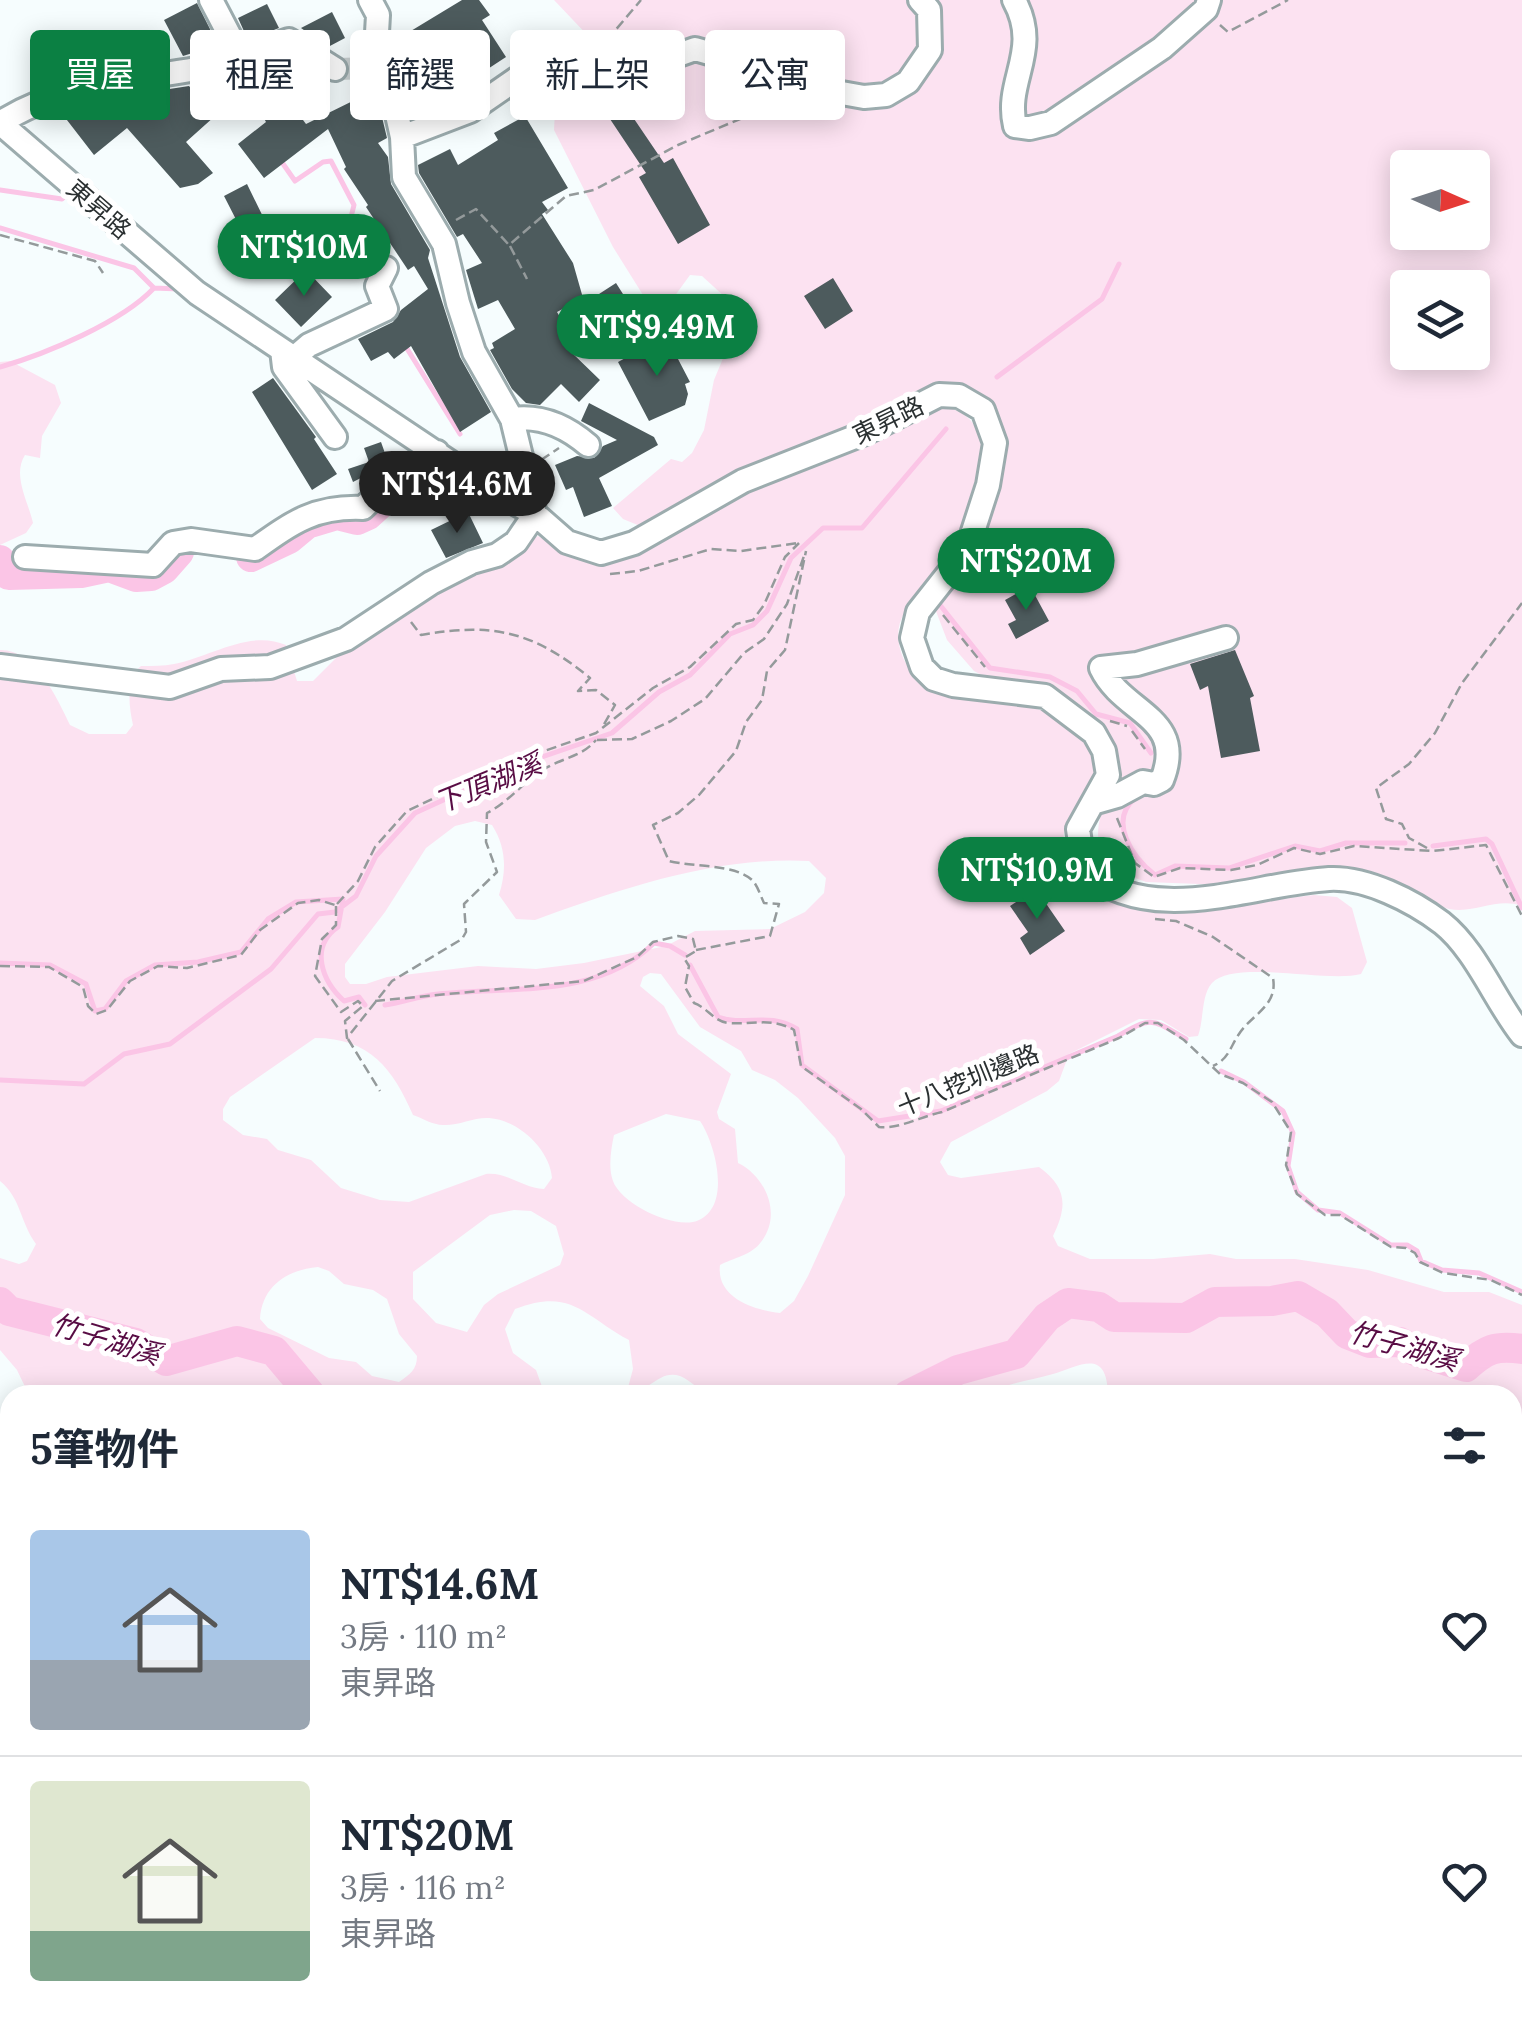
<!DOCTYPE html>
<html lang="zh-TW">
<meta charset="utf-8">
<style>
:root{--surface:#fff;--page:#f2f2f3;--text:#1f2937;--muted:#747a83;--line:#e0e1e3;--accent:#0b8043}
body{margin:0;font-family:Lora,"Noto Sans TC",serif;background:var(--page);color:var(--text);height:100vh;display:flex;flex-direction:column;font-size:38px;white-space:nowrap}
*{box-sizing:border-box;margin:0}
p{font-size:32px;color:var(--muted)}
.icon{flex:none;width:55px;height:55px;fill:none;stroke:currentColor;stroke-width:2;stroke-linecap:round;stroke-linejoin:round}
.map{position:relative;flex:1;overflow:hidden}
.drawer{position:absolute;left:0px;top:1385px;width:1522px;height:642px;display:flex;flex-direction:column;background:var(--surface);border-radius:30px 30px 0 0;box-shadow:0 5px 25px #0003}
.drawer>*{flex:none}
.hud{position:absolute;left:30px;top:30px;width:1000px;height:90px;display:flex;gap:20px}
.needle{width:65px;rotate:93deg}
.tools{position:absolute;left:1390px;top:150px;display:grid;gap:20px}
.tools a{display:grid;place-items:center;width:100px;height:100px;border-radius:10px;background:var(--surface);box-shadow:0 5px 25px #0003;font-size:50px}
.price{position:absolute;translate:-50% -85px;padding:0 22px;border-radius:35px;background:var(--accent);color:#fff;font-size:32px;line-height:65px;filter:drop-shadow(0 2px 5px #0008)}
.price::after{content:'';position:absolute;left:50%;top:60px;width:30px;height:22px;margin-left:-15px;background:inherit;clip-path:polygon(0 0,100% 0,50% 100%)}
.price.on{background:#222;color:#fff}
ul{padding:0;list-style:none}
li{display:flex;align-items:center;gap:30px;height:250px;padding:0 30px}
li+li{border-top:2px solid var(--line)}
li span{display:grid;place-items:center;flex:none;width:280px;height:200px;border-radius:10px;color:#555}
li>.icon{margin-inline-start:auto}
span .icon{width:120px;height:120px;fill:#fffc;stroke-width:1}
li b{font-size:42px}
h2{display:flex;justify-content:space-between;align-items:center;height:120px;padding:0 30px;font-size:42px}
.tag{padding:0 35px;border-radius:10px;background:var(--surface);box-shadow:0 5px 25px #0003;font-size:35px;line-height:90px}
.tag.on{background:var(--accent);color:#fff}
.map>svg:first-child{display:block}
</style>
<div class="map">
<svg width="1522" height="2027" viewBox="0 0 1522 2027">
<rect width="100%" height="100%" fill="#f6fdfe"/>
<!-- green -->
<path fill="#fce2f1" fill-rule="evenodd" d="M554,0H1522V906C1496,897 1476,914 1449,909C1437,906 1423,897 1411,892L1146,882C1048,848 1135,789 1109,741L974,671L947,640L934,606L998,461L968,393L645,528L623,519L613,508L671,459L682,462L692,453L704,430L714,380L739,320L737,308L702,276L690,275L658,319L613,247L554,130L556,91L629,79ZM1408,168H1472V232H1408ZM1408,288H1472V352H1408Z
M10,361L55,385L61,403L42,436L40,458L25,455C12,475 28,501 33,523L26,533L0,545V362Z
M947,406C955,410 966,414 972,422C996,456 974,525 953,557C935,585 892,604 899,644C912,717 1026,688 1074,725C1082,731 1087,741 1090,750C1107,789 1069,801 1064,832C1061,855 1078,884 1097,896C1154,929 1252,901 1314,895L1337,897L1352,908L1367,962L1361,974C1326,983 1234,959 1212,983C1201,995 1204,1020 1198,1036L1189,1037L1161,1020L1139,1019L1069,1054L1059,1081L1047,1091L951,1142L940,1162L948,1175L961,1178L1039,1167C1068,1188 1067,1207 1053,1236L1058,1246L1090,1259H1153L1210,1254L1236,1259H1295L1368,1270L1444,1292H1489L1522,1305V2027H1255L1257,2018H1512V1395H1108C1107,1347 1080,1366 1053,1374C1032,1380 1013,1382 992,1391L991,1395H709C699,1390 690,1380 680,1376C658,1369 647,1395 626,1395L633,1369L629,1340C584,1316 572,1287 515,1309L505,1329L513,1353L536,1370L545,1395H29L17,1370L0,1350V1258L19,1264L27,1261L36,1244C20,1222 21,1198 0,1181V650C35,649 57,698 70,725L89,734H126L133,725C129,707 125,678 141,666C152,666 164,666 174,664C210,657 250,629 286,645L297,681H313L345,649L538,536L567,554L594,560L624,558L768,479ZM475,821L492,825C506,847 507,870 499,895L516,919L535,920C621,889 716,856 809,861L826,878L824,893L805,912L770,929L695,931L666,946L584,963L536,969L478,966L387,977L366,984H350L345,977V964L385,912L426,848L455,826ZM650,973L661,974L700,1027L741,1051L752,1070L775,1080L798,1098L835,1138L845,1156V1195L808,1276L794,1301L780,1313C754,1310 716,1298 720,1265C733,1258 752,1255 761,1242C783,1214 765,1176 738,1163L735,1129L719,1119L717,1112L731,1074L678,1034L664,1006L640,986L643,977ZM315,1038C370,1038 393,1069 413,1115C422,1118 433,1125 443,1125C458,1126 474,1117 489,1118C519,1120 550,1150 552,1178L544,1189C522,1188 508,1172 486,1174L409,1202L380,1200L341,1188L311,1160L278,1150L267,1139L243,1135L223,1120V1109L230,1097ZM666,1114L700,1121C715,1143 732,1205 699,1220C676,1231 621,1204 613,1181C608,1168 611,1149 614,1135ZM514,1210L531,1211L556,1226L564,1254L560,1265L498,1294L484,1305L467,1332L436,1323L413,1299V1272L490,1215ZM318,1267L329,1271L344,1284L373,1290L387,1299L399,1334L417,1356C417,1370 410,1374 399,1382L372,1376L356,1362L329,1358L268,1328L260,1319C262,1286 287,1270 318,1267Z
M10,1421V2018H914L915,2027H0V1424Z"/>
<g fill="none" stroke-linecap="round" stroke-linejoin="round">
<!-- stream -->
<path stroke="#fbc5e6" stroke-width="5" d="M279,158L295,181L323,162L331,161L354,205L351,217L375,261
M0,190L62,199L65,196
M0,228L134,268L154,288L179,289
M406,347L460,434
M0,367C46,354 122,322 154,288
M997,377L1102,299L1119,264
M940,605L990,668L1050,677L1077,691L1096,714L1130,723L1151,753
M1135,798C1108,821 1132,857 1155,875L1175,866L1229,868L1295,846L1320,851L1346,843H1405
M1433,846L1486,839L1492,844L1522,908
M0,963L50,965L86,984L95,1011L105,1009L126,981L155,965L198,962L241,952L268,919L296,902L343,899L338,927C309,947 322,981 344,1001L359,997L365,1005
M690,965L718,1017C746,1027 767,1011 797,1029L802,1065L878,1121L941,1111L1118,1036C1153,1015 1153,1020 1186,1039
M385,1005C403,1002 420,996 438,994C512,986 597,999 654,943L670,946L685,955
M1221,1071L1244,1082L1283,1111L1293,1133L1288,1166L1297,1192L1318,1210L1340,1213L1391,1245H1407L1417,1251L1421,1261L1442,1270L1479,1273L1522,1292
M0,1080L84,1084L124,1054L170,1044L271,969L318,914L335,912L356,896L376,856L415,813L524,763L612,733L659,692L690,675L730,634L753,625L767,611L791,558L823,528H862L946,429
M579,2018L585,2027"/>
<!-- river -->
<path stroke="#fbc5e6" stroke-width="30" d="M251,557L289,539L307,524L337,515L357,520L368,515L397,489L432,472
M0,560L9,575L81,573L109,567L136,577L151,576L164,569L179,552
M0,1302L9,1311L136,1343L166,1361L237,1341L274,1351L311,1395
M908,1395L958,1370L1016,1354L1047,1317L1068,1303L1099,1307L1114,1317L1186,1318L1215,1302L1272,1301L1298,1296L1327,1313L1347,1334L1370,1343L1400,1342L1415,1351L1466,1367C1486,1349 1496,1345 1522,1349
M0,1743L10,1742
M1512,2005L1522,2001
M257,2018L261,2027
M1404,2018L1408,2022L1446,2027
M1458,2027L1483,2018"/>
</g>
<!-- building -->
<path fill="#4d5b5d" d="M462,0H479L490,15L482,20L506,57L474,78L470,72L422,98L406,69L397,76L390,64L391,43Z
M197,3L218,45L183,56L164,20Z
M267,4L279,28L248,40L238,18Z
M332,12L345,38L328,47L301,28Z
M287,65L305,96L291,104L306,124L371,92L381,113L387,138L378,143L388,157L391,184L430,250L428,258L460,357L491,412L460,432L411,346L394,359L388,352L371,361L358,339L393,322L401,310L428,289L414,266L408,270L366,207L368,205L344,169L346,167L328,129L264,178L238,144L266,122L247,88Z
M189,86L215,116L186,142L213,173L198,184L180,188L127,128L94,155L60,111L90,103L99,115L126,95L144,92L151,100L163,90Z
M626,107L664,163L673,158L710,225L678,244L639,177L646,173L610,119Z
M525,116L568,188L542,202L548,210L542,214L573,263L583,298L557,312L577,346L569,350L600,380L579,402L561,384L540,405L526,403L512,389L490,350L494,348L492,343L515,329L498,300L478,309L466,270L482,263L463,234L457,237L419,173L418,165L450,149L458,165L498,140L494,133Z
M247,184L268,227L246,239L224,196Z
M306,270L332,297L301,327L275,300Z
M833,278L853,311L825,329L804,296Z
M616,283L635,313L618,324L599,294Z
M666,336L690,382L685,384L688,394L685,405L649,421L618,362Z
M273,378L316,437L314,439L337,474L312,490L252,392Z
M589,403L654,437L658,445L599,478L612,506L584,517L573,487L566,490L555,465L577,456L594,458L603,446L617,440L581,421Z
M381,442L386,456L400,452L402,457L353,482L348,469L369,462L364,448Z
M468,512L483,543L446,558L431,530Z
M1030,586L1049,621L1016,639L1008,624L1016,620L1005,600Z
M1235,650L1254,696L1250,698L1260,751L1221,758L1208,686L1200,690L1190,664Z
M1036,889L1065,931L1030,955L1020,938L1028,932L1010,906Z"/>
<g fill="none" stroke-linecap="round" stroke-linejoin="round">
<!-- minor-tunnel -->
<path stroke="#cdd4d5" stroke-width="22" stroke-dasharray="22 11" stroke-linecap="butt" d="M335,69L375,68"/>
<defs>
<path id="minor" d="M211,0L234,44L238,60
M1014,0C1042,51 1004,80 1015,126L1030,128L1051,123L1162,48L1206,9L1209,0
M0,123L197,293L496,493L535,514L567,542L601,553L634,543L743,481L865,433L939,395L959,396L983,410L995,443L988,485L967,550L918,612L912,638L922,667L934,679L953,685L1045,696L1094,733L1104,751L1108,775L1078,829L1084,871C1155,928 1250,884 1329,879C1366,877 1413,901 1442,923C1476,950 1495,1001 1522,1035
M0,123C66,80 148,80 223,64C246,59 267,48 289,40L335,69
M402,137L470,111L548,57L568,48L614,63L653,64L695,49L765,69L808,87L864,97L886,95L908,82L930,50L929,10L920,0
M282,350L284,367L335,437
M295,357L309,345L386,309L377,286L386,268
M512,419C540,415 566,426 588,445
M25,557L153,565L173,543L191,540L255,549C293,522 315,506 363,508L390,482L437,452
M0,666L170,687L221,669L270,667L346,639L431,583L472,562L497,555L516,542L535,514L512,419L474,352L458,303L444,244L404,177L402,137L393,97L375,68L378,15L370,0
M1096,802L1117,796L1143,782L1154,784L1162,780C1187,717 1123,714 1101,668L1137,664L1226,638
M1512,1470L1522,1469
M1512,1637L1522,1638
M1512,1756L1522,1757
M1512,1840L1522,1844
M863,2018L896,2022L905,2027
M1017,2018L1050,2027
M947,2027L967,2018
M1103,2027L1123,2018"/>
</defs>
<!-- minor casing -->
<use href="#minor" stroke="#9cacae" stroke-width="28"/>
<!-- path -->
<path stroke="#949a9b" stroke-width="2.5" stroke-dasharray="10 5" stroke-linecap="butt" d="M1220,25L1228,32L1288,0
M607,40L641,0
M456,220L476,209L509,245L566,196L594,190L678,145L740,119L768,94
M0,235L95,261L103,273
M510,246L527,279
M541,460L559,448
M610,574L638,571L711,549L741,551L798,543
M943,615L985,667
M411,622L421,635C494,622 534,632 590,678L578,691L596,690L615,705L603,726
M1110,721L1127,726
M1132,731L1145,749
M597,740L632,739L671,721L705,699L744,653L764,639L787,604L804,556
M1117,818L1135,863L1154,877L1180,868L1231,870L1257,865L1294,848L1320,854L1354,846L1433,851L1486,845L1522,916
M1427,848L1409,838L1402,824L1386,819L1376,788L1409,764L1435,733L1462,683L1522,603
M337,904L358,881L375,847L407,811L504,765L596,733L653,688L690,667L736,624L753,620L764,605L785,557L799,543
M336,906V925L322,939L315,976L341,1012L358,1001L363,1006L345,1021L347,1038L392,981L462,939L466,932L464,904L497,872L486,842L487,813C509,802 524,781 546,768C563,758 583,756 596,740
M1155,919L1176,921L1213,937L1273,978C1278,1006 1252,1014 1239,1034C1230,1047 1229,1059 1213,1066
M696,950L770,936L779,904L764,903C761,897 757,884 752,880C735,864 692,867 669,861L653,825L678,813L699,795L736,751L746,722L762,700L767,671L785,650L806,551
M0,966L49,967L83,987L88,1006L96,1014L107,1010L130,981L158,966L187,968L241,955L260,930L298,903L319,900L335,905
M375,1001L584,981L637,957L653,942L678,936L693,939L696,951L684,958L689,966L685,987L694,1003C708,1008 714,1022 729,1023C753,1025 771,1017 794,1030L801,1066L861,1109L879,1127C899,1129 920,1117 942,1112L1119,1038L1145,1023H1158L1184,1040L1220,1074L1243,1083L1272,1102L1291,1132L1286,1165L1297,1194L1325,1215H1340L1391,1247L1406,1248L1415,1253L1420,1262L1443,1273L1491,1280L1522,1295
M348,1039L380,1091
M0,1436L10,1432"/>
<!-- minor -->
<use href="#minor" stroke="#fff" stroke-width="22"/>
</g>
<g text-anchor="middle" stroke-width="10" stroke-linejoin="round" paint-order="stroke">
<!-- street labels -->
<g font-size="25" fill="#2a3031" stroke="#fff">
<text transform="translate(99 209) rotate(41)" y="9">東昇路</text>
<text transform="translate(888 420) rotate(-26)" y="9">東昇路</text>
<text transform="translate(968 1080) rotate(-22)" y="9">十八挖圳邊路</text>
</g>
<!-- water labels -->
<g font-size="28" font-style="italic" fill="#580c44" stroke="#fff">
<text transform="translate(488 783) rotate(-22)" y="10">下頂湖溪</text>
<text transform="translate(106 1339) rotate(17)" y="10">竹子湖溪</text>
<text transform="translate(1404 1346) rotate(16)" y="10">竹子湖溪</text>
</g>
</g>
</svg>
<div class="tools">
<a><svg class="needle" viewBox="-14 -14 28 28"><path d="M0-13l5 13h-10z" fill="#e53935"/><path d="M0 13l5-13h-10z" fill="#747a83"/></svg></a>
<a><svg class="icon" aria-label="layers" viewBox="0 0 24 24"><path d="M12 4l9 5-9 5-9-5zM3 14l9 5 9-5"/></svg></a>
</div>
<b class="price" style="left:304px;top:299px">NT$10M</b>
<b class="price" style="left:657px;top:379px">NT$9.49M</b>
<b class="price on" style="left:457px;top:536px">NT$14.6M</b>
<b class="price" style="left:1026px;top:613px">NT$20M</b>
<b class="price" style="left:1037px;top:922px">NT$10.9M</b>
<div class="hud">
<a class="tag on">買屋</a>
<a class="tag">租屋</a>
<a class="tag">篩選</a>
<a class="tag">新上架</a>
<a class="tag">公寓</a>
</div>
<section class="drawer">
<h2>5筆物件<svg class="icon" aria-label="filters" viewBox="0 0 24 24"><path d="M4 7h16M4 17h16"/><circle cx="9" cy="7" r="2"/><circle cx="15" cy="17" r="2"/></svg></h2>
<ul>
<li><span style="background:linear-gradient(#a9c7e8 65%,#9aa5b1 0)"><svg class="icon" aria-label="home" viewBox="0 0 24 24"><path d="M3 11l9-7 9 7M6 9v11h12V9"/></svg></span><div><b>NT$14.6M</b><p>3房 · 110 m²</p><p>東昇路</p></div><svg class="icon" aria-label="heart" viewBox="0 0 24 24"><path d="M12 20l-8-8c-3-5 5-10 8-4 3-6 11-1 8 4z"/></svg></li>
<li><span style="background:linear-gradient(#dfe7d0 75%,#7fa58c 0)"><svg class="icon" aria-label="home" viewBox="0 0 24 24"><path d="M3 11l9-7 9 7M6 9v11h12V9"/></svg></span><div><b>NT$20M</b><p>3房 · 116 m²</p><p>東昇路</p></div><svg class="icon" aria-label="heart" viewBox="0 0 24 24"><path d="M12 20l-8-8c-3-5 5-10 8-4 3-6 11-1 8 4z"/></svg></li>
</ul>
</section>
</div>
